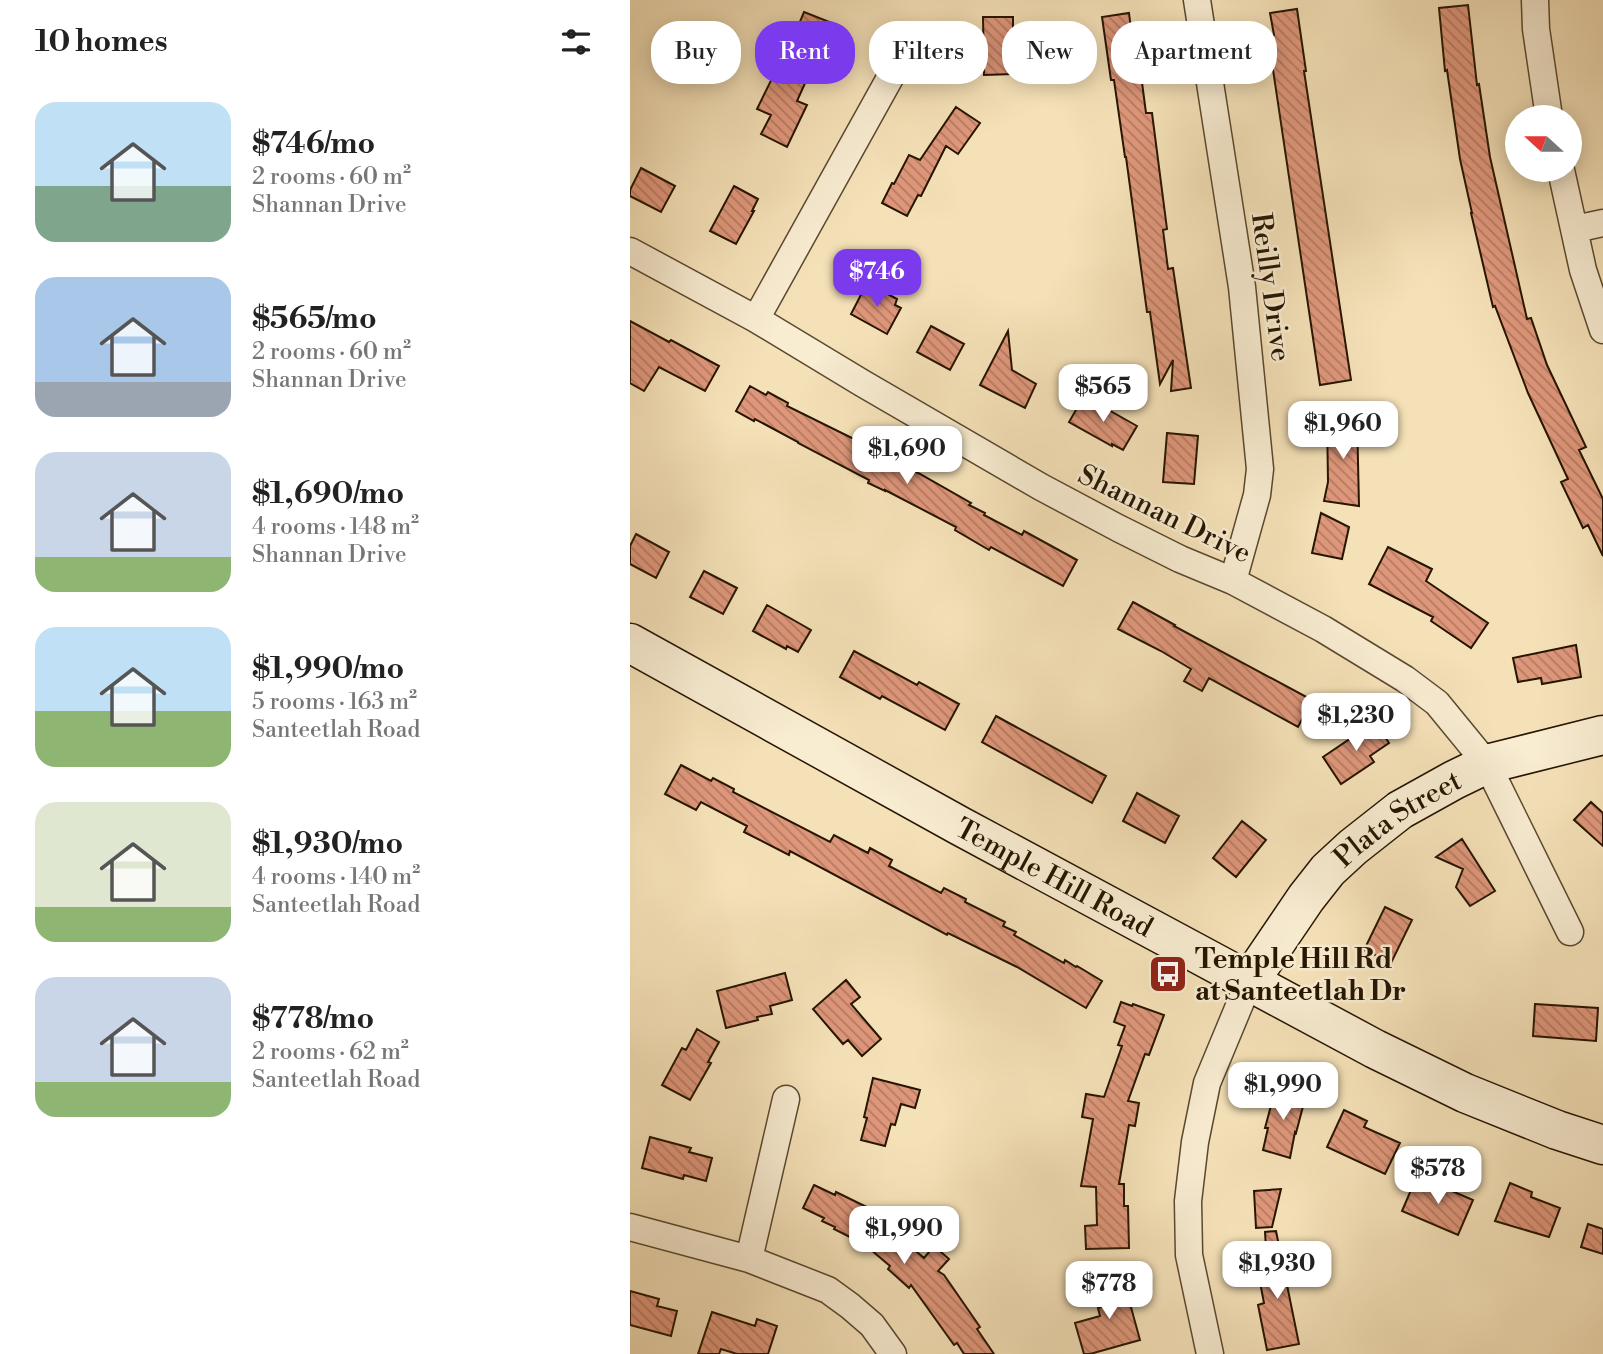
<!DOCTYPE html>
<meta charset="utf-8">
<style>
:root{--surface:#fff;--page:#f2f2f2;--text:#222;--muted:#767676;--accent:#7c3aed}
body{margin:0;font-family:"Libre Bodoni",serif;background:var(--page);color:var(--text);height:100vh;display:flex;flex-direction:column;font-size:26px;white-space:nowrap}
*{box-sizing:border-box;margin:0}
p{font-size:23px;color:var(--muted)}
.icon{flex:none;width:38px;height:38px;fill:none;stroke:currentColor;stroke-width:2;stroke-linecap:round;stroke-linejoin:round}
.map{position:relative;flex:1;overflow:hidden}
.sheet{display:flex;flex-direction:column;background:var(--surface);width:630px}
.sheet>*{flex:none}
.top-card{position:absolute;left:21px;top:21px;width:665px;height:63px;display:flex;gap:14px}
.needle{width:46px;rotate:291deg}
.fabs{position:absolute;left:875px;top:105px;display:grid;gap:14px}
.fabs a{display:grid;place-items:center;width:77px;height:77px;border-radius:50%;background:var(--surface);box-shadow:0 4px 18px #0003;font-size:35px}
.price{position:absolute;translate:-50% -60px;padding:0 16px;border-radius:14px;background:#fff;color:#222;font-size:23px;line-height:46px;filter:drop-shadow(0 2px 4px #0008)}
.price::after{content:'';position:absolute;left:50%;top:42px;width:21px;height:16px;margin-left:-10px;background:inherit;clip-path:polygon(0 0,100% 0,50% 100%)}
.price.selected{background:var(--accent);color:#fff}
ul{padding:0;list-style:none}
li{display:flex;align-items:center;gap:21px;height:175px;padding:0 35px}
li span{display:grid;place-items:center;flex:none;width:196px;height:140px;border-radius:21px;color:#555}
li>.icon{margin-inline-start:auto}
span .icon{width:84px;height:84px;fill:#fffc;stroke-width:1}
li b{font-size:30px}
h2{display:flex;justify-content:space-between;align-items:center;height:84px;padding:0 35px;font-size:30px}
.chip{padding:0 24px;border-radius:28px;background:var(--surface);box-shadow:0 4px 18px #0003;font-size:24px;line-height:63px}
.chip.selected{background:var(--accent);color:#fff}
main{display:flex;flex:1;min-height:0}
.map>svg:first-child{display:block}
</style>
<main>
<section class="sheet">
<h2>10 homes<svg class="icon" aria-label="filters" viewBox="0 0 24 24"><path d="M4 7h16M4 17h16"/><circle cx="9" cy="7" r="2"/><circle cx="15" cy="17" r="2"/></svg></h2>
<ul>
<li><span style="background:linear-gradient(#bfe0f5 60%,#7fa58c 0)"><svg class="icon" aria-label="home" viewBox="0 0 24 24"><path d="M3 11l9-7 9 7M6 9v11h12V9"/></svg></span><div><b>$746/mo</b><p>2 rooms · 60 m²</p><p>Shannan Drive</p></div></li>
<li><span style="background:linear-gradient(#a9c7e8 75%,#9aa5b1 0)"><svg class="icon" aria-label="home" viewBox="0 0 24 24"><path d="M3 11l9-7 9 7M6 9v11h12V9"/></svg></span><div><b>$565/mo</b><p>2 rooms · 60 m²</p><p>Shannan Drive</p></div></li>
<li><span style="background:linear-gradient(#c9d6e8 75%,#8fb573 0)"><svg class="icon" aria-label="home" viewBox="0 0 24 24"><path d="M3 11l9-7 9 7M6 9v11h12V9"/></svg></span><div><b>$1,690/mo</b><p>4 rooms · 148 m²</p><p>Shannan Drive</p></div></li>
<li><span style="background:linear-gradient(#bfe0f5 60%,#8fb573 0)"><svg class="icon" aria-label="home" viewBox="0 0 24 24"><path d="M3 11l9-7 9 7M6 9v11h12V9"/></svg></span><div><b>$1,990/mo</b><p>5 rooms · 163 m²</p><p>Santeetlah Road</p></div></li>
<li><span style="background:linear-gradient(#dfe7d0 75%,#8fb573 0)"><svg class="icon" aria-label="home" viewBox="0 0 24 24"><path d="M3 11l9-7 9 7M6 9v11h12V9"/></svg></span><div><b>$1,930/mo</b><p>4 rooms · 140 m²</p><p>Santeetlah Road</p></div></li>
<li><span style="background:linear-gradient(#c9d6e8 75%,#8fb573 0)"><svg class="icon" aria-label="home" viewBox="0 0 24 24"><path d="M3 11l9-7 9 7M6 9v11h12V9"/></svg></span><div><b>$778/mo</b><p>2 rooms · 62 m²</p><p>Santeetlah Road</p></div></li>
</ul>
</section>
<div class="map">
<svg width="973" height="1354" viewBox="0 0 973 1354">
<defs>
<pattern id="building-back-hatch" width="6" height="6" patternUnits="userSpaceOnUse" patternTransform="scale(1.75)"><rect width="6" height="6" fill="#df977b"/><path d="M-1 5l2 2M0 0l6 6M5-1l2 2" fill="none" stroke="#b57a62"/></pattern>
</defs>
<rect width="100%" height="100%" fill="#f5e1b8"/>
<filter id="stains"><feTurbulence type="fractalNoise" baseFrequency=".00286" numOctaves="4"/><feColorMatrix values="0 0 0 0 .2 0 0 0 0 .09 0 0 0 0 .02 0 0 0 .5 -.17"/></filter>
<radialGradient id="worn" r=".72"><stop offset=".6" stop-color="#630" stop-opacity="0"/><stop offset="1" stop-color="#630" stop-opacity=".3"/></radialGradient>
<!-- building -->
<path fill="url(#building-back-hatch)" stroke="#261501" stroke-width="2" d="M838,5L847,85L849,84L860,157L897,319L901,318L917,365L956,447L949,450L973,499V556L958,525L953,528L931,482L938,479L898,393L865,306L863,307L841,213H842L830,159L817,70L815,71L809,8Z
M667,9L676,71H674L721,380L690,385L638,36L644,35L640,13Z
M174,12L202,23L167,101L177,105L157,147L131,134L141,115L127,109L155,52L157,53Z
M499,13L502,37L507,36L513,75H511L516,113H522L537,229L533,230L538,269L543,268L561,388L541,391L543,360L530,384L520,312H517L496,157H495L484,80H481L472,17Z
M353,17H383V74L354,75Z
M326,107L350,123L328,154L316,146L291,196L288,195L277,216L252,203L262,183L264,184L279,155L290,160Z
M11,168L45,186L31,212L0,196V190Z
M104,186L128,199L122,211H124L106,244L80,231Z
M237,283L267,299L265,305L271,308L257,334L221,314Z
M0,321L39,342L41,340L89,366L75,391L29,367L14,391L0,383Z
M301,326L334,344L320,370L287,352Z
M378,331L382,370L406,384L395,408L350,385Z
M120,386L136,395L138,392L158,403L157,406L226,440L224,444L268,466L270,464L290,474L341,503L339,505L355,513L354,515L392,535L394,531L447,560L433,586L361,547L359,550L325,530L326,527L255,490V491L238,483L239,480L168,443V442L125,419L124,421L106,411Z
M454,396L507,426L493,450L482,444V446L439,422Z
M727,417L729,506L694,501L698,482L697,418Z
M537,433L568,436L564,484L533,482Z
M691,513L719,527L712,559L682,553Z
M6,534L39,552L26,578L0,564V546Z
M758,547L802,569L796,581L858,623L841,648L801,621L803,617L739,584Z
M74,571L107,588L93,614L60,597Z
M503,602L545,625L544,626L682,700L668,727L579,678L572,691L554,681L561,669L531,651L488,629Z
M137,605L181,630L168,652L157,646L156,649L123,631Z
M946,645L951,677L912,684L911,678L888,682L883,658Z
M224,651L287,685L289,682L329,704L315,730L252,696L250,699L210,677Z
M366,716L476,776L462,803L352,742Z
M745,722L759,743L740,756L744,762L711,784L693,757Z
M51,765L81,781L83,778L104,789L103,792L200,842L204,835L238,853L240,848L262,860L259,866L311,893L314,888L336,899L335,902L375,922L373,926L386,932L384,935L434,963L435,960L446,967L447,966L472,981L456,1008L387,967L318,933L317,935L160,851L159,855L114,832L117,826L71,802L66,810L35,794Z
M507,793L549,816L535,843L493,821Z
M961,802L973,813V846L944,820Z
M612,821L636,840L606,877L583,858Z
M832,839L865,891L840,906L826,887L833,869L806,857Z
M755,907L782,920L761,963L734,950Z
M155,973L162,1000L140,1006L142,1014L127,1017L128,1020L96,1028L87,991Z
M216,980L230,997L221,1004L251,1039L232,1056L218,1040L213,1044L183,1009Z
M491,1002L502,1006L503,1004L534,1015L519,1055L515,1054L498,1101L509,1103L505,1126L499,1125L489,1184H494V1206H498L499,1248L456,1249L455,1226L467,1225L466,1187L451,1186L463,1119L452,1117L456,1094L474,1097L492,1046L488,1045L495,1026L484,1022Z
M905,1004L968,1008L966,1041L903,1036Z
M67,1029L89,1042L78,1062L81,1063L60,1100L32,1085L52,1048L56,1050Z
M243,1078L290,1090L285,1108L271,1104L265,1125L261,1124L255,1146L231,1140L237,1118L234,1117Z
M646,1087L676,1095L666,1133L665,1132L660,1158L633,1150L638,1128H635Z
M714,1110L737,1121L734,1127L770,1143L755,1174L697,1147Z
M20,1137L61,1148L59,1152L82,1158L76,1181L54,1175L53,1179L12,1168Z
M787,1176L843,1200L828,1235L772,1211Z
M880,1183L902,1192L901,1197L930,1208L919,1237L865,1221Z
M184,1185L205,1195L206,1192L253,1215L249,1223L276,1248L279,1245L294,1258L304,1246L319,1259L308,1271L314,1275L350,1327L347,1329L364,1354H334L327,1343L324,1345L281,1285L279,1288L258,1269L260,1266L234,1244L204,1229L205,1227L192,1221L194,1218L173,1208Z
M651,1189L642,1227L626,1228L624,1191Z
M958,1224L973,1229V1254L951,1247Z
M646,1231L669,1344L637,1350L628,1305L634,1303L630,1282L638,1281L635,1232Z
M489,1278L495,1300H499L510,1340L460,1354H454L445,1323L470,1316L468,1308L471,1307L465,1285Z
M0,1291L29,1299L27,1306L47,1311L41,1336L0,1325Z
M82,1312L125,1326L127,1319L147,1326L138,1354H107L91,1349L89,1354H68Z"/>
<g fill="none" stroke-linecap="round" stroke-linejoin="round">
<defs>
<path id="street" d="M567,0L612,287L630,469L627,495L603,581
M905,0L906,29L919,117
M931,170L953,270L973,330
M945,229L973,223
M0,251L126,319L232,383L411,487L488,528L550,559L603,581L693,629L775,679L807,703L857,764L940,932
M126,319L276,49
M0,1227L119,1259L198,1290L220,1306L242,1325L263,1354
M119,1259L156,1099
M580,1354L559,1255L558,1201L565,1142L577,1083L619,982"/>
<g id="secondary">
<path id="s1" d="M0,643L330,826L745,1049L835,1093L927,1130L973,1145"/>
<path id="s2" d="M619,982L676,898L698,870L723,847L770,810L824,780L857,764L973,735"/>
</g>
</defs>
<!-- street casing -->
<use href="#street" stroke="#5a482f" stroke-width="29"/>
<!-- secondary casing -->
<use href="#secondary" stroke="#261501" stroke-width="41"/>
<!-- street -->
<use href="#street" stroke="#f8ecd1" stroke-width="26"/>
<!-- secondary -->
<use href="#secondary" stroke="#f8ecd1" stroke-width="38"/>
</g>
<!-- icons -->
<defs>
<symbol id="bus-square" viewBox="-11 -11 22 22"><rect x="-9" y="-9" width="18" height="18" rx="4" fill="#8f2418" stroke="#f8ecd1"/><path d="M-5-6H5V4H4V6H2V4H-2V6H-4V4H-5ZM-3.5-4V0h7V-4ZM-3.5 1.2v1.5H-2V1.2ZM2 1.2v1.5H3.5V1.2Z" fill="#fff"/></symbol>
</defs>
<g fill-rule="evenodd">
<use href="#bus-square" x="516" y="952" width="44" height="44"/>
</g>
<g text-anchor="middle" stroke-width="5" stroke-linejoin="round" paint-order="stroke">
<!-- street labels -->
<g font-size="28" fill="#261501" stroke="#f8ecd1">
<text transform="translate(642 287) rotate(82)" y="10">Reilly Drive</text>
<text transform="translate(535 513) rotate(26)" y="10">Shannan Drive</text>
<text dy="10" stroke="none"><textPath href="#s2" startOffset="224">Plata Street</textPath></text>
<text dy="10" stroke="none"><textPath href="#s1" startOffset="485">Temple Hill Road</textPath></text>
</g>
<!-- poi labels -->
<g font-size="28" font-weight="bold" fill="#261501" stroke="#f8ecd1" text-anchor="start">
<text x="565" y="968">Temple Hill Rd<tspan x="565" dy="32">at Santeetlah Dr</tspan></text>
</g>
</g>
<rect width="100%" height="100%" filter="url(#stains)"/>
<rect width="100%" height="100%" fill="url(#worn)"/>
</svg>
<div class="fabs">
<a><svg class="needle" viewBox="-14 -14 28 28"><path d="M0-13l5 13h-10z" fill="#e53935"/><path d="M0 13l5-13h-10z" fill="#767676"/></svg></a>
</div>
<b class="price selected" style="left:247px;top:309px">$746</b>
<b class="price" style="left:473px;top:424px">$565</b>
<b class="price" style="left:713px;top:461px">$1,960</b>
<b class="price" style="left:277px;top:486px">$1,690</b>
<b class="price" style="left:726px;top:753px">$1,230</b>
<b class="price" style="left:653px;top:1122px">$1,990</b>
<b class="price" style="left:808px;top:1206px">$578</b>
<b class="price" style="left:274px;top:1266px">$1,990</b>
<b class="price" style="left:647px;top:1301px">$1,930</b>
<b class="price" style="left:479px;top:1321px">$778</b>
<div class="top-card">
<a class="chip">Buy</a>
<a class="chip selected">Rent</a>
<a class="chip">Filters</a>
<a class="chip">New</a>
<a class="chip">Apartment</a>
</div>
</div>
</main>
